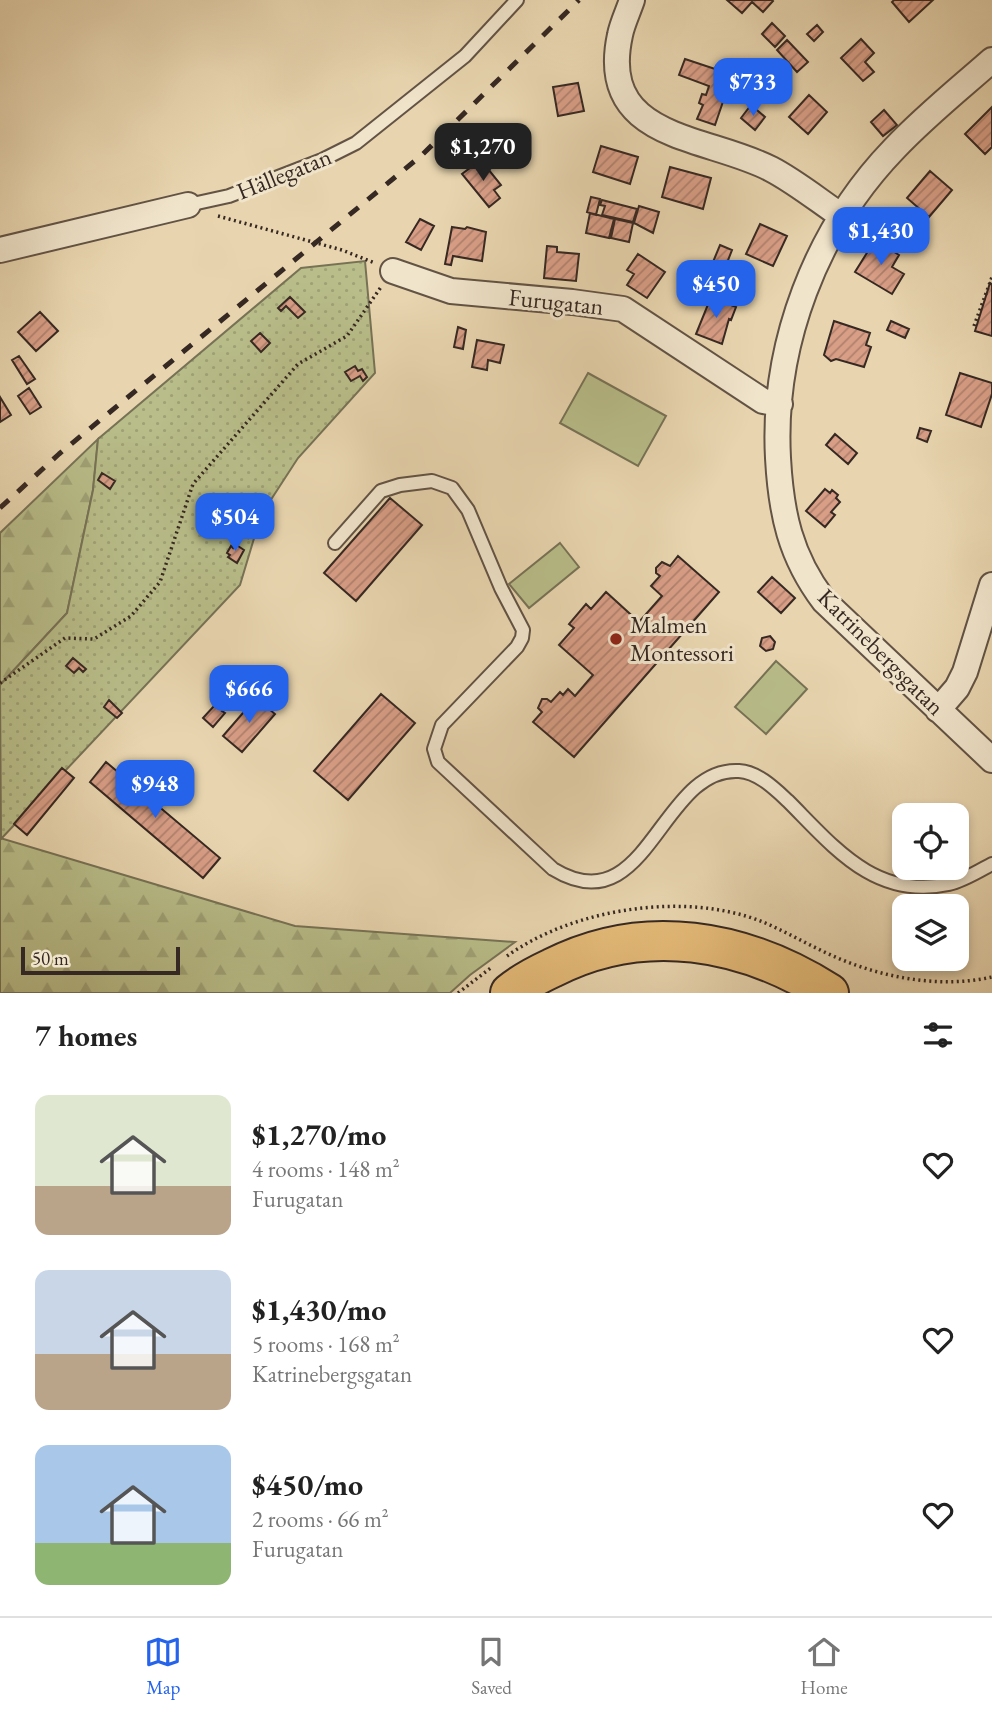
<!DOCTYPE html>
<meta charset="utf-8">
<style>
:root{--surface:#fff;--page:#f6f6f6;--text:#222;--muted:#767676;--line:#e0e0e0;--accent:#2563eb}
body{margin:0;font-family:"EB Garamond",serif;background:var(--page);color:var(--text);height:100vh;display:flex;flex-direction:column;font-size:26px;white-space:nowrap}
*{box-sizing:border-box;margin:0}
p{font-size:23px;color:var(--muted)}
.icon{flex:none;width:38px;height:38px;fill:none;stroke:currentColor;stroke-width:2;stroke-linecap:round;stroke-linejoin:round}
.map{position:relative;height:993px;overflow:hidden}
.sheet{display:flex;flex-direction:column;background:var(--surface);flex:1}
.sheet>*{flex:none}
.tools{position:absolute;left:892px;top:803px;display:grid;gap:14px}
.tools a{display:grid;place-items:center;width:77px;height:77px;border-radius:14px;background:var(--surface);box-shadow:0 4px 10px #0003;font-size:35px}
.scale{position:absolute;left:21px;bottom:18px;width:159px;box-sizing:border-box;padding-left:7px;border:4px solid #362822;border-top:0;font-size:19px;line-height:24px;white-space:nowrap;color:#362822;-webkit-text-stroke:5px #f0e4cb;paint-order:stroke}
.price{position:absolute;translate:-50% -60px;padding:0 16px;border-radius:14px;background:var(--accent);color:#fff;font-size:23px;line-height:46px;filter:drop-shadow(0 2px 4px #0008)}
.price::after{content:'';position:absolute;left:50%;top:42px;width:21px;height:16px;margin-left:-10px;background:inherit;clip-path:polygon(0 0,100% 0,50% 100%)}
.price.selected{background:#222;color:#fff}
ul{padding:0;list-style:none}
li{display:flex;align-items:center;gap:21px;height:175px;padding:0 35px}
li span{display:grid;place-items:center;flex:none;width:196px;height:140px;border-radius:14px;color:#555}
li>.icon{margin-inline-start:auto}
span .icon{width:84px;height:84px;fill:#fffc;stroke-width:1}
li b{font-size:30px}
h2{display:flex;justify-content:space-between;align-items:center;height:84px;padding:0 35px;font-size:30px}
.tabs{display:flex;justify-content:space-around;align-items:center;height:98px;border-top:2px solid var(--line);background:var(--surface);font-size:19px;color:var(--muted)}
.tabs a{display:grid;justify-items:center;gap:4px}
.tabs .selected{color:var(--accent)}
.map>svg:first-child{display:block}
</style>
<div class="map">
<svg width="992" height="993" viewBox="0 0 992 993">
<defs>
<pattern id="forest-firs" width="22" height="20" patternUnits="userSpaceOnUse" patternTransform="scale(1.75)"><rect width="22" height="20" fill="#b8bd89"/><path d="M5 1l3.5 6h-7zM16 11l3.5 6h-7z" fill="#9fa276"/></pattern>
<pattern id="garden-dots" width="8" height="8" patternUnits="userSpaceOnUse" patternTransform="scale(1.75)"><rect width="8" height="8" fill="#b8bd89"/><path d="M2 2h.1M6 6h.1" fill="none" stroke="#9fa276" stroke-width="1.8" stroke-linecap="round"/></pattern>
<pattern id="building-hatch" width="6" height="6" patternUnits="userSpaceOnUse" patternTransform="scale(1.75)"><rect width="6" height="6" fill="#d89e86"/><path d="M-1 1l2-2M0 6l6-6M5 7l2-2" fill="none" stroke="#b0816d"/></pattern>
</defs>
<rect width="100%" height="100%" fill="#e8d5af"/>
<filter id="stains"><feTurbulence type="fractalNoise" baseFrequency=".00286" numOctaves="4"/><feColorMatrix values="0 0 0 0 .2 0 0 0 0 .09 0 0 0 0 .02 0 0 0 .5 -.17"/></filter>
<radialGradient id="worn" r=".72"><stop offset=".6" stop-color="#630" stop-opacity="0"/><stop offset="1" stop-color="#630" stop-opacity=".3"/></radialGradient>
<!-- forest -->
<path fill="url(#forest-firs)" stroke="#777256" stroke-width="2" d="M98,439L93,490L67,613L0,685V533Z
M0,838L295,926L515,942L470,975L450,993H0Z"/>
<!-- garden -->
<path fill="url(#garden-dots)" stroke="#777256" stroke-width="2" d="M365,261L375,373L298,458L261,515L240,585L1,839L0,685L67,613L93,490L98,439L301,268Z"/>
<!-- pitch -->
<path fill="#b8bd89" stroke="#777256" stroke-width="2" d="M588,373L666,416L638,466L560,423Z
M560,543L579,567L529,608L509,584Z
M776,661L807,689L766,734L735,707Z"/>
<!-- building -->
<path fill="url(#building-hatch)" stroke="#362822" stroke-width="2" d="M727,0H772L773,1L763,12L752,2L742,13Z
M894,0H933L909,22L892,2Z
M772,23L785,36L775,47L762,34Z
M817,25L823,32L814,41L807,34Z
M861,39L874,53L865,62L874,72L863,81L841,58Z
M787,40L808,62L797,72L777,50Z
M685,59L715,69L716,66L734,72L733,75L736,76L730,94L726,93L715,125L697,119L703,105L699,103L702,94L706,95L709,86L679,75Z
M578,83L584,111L558,116L553,87Z
M809,95L827,112L808,134L789,117Z
M751,105L765,117L755,130L741,118Z
M992,107V147L985,154L965,134Z
M884,110L897,125L883,136L871,122Z
M601,146L638,157L630,184L593,172Z
M484,164L501,185L494,190L500,198L489,207L462,174L474,165L477,169Z
M670,167L711,178L703,209L662,197Z
M930,171L952,190L929,217L907,198Z
M591,197L600,199L596,215L587,212Z
M602,200L637,209L633,222L602,215L605,206L600,205Z
M639,206L659,212L653,233L634,223Z
M590,213L614,219L609,238L586,233Z
M420,219L434,226L421,250L406,242Z
M615,219L633,223L629,242L611,238Z
M760,224L787,236L773,266L746,254Z
M452,227L465,229L467,227L486,232L482,261L453,256L451,265L445,264Z
M875,240L899,255L892,267L904,274L892,294L855,272Z
M720,245L732,250L725,268L713,262Z
M547,246L557,247V252L579,254L576,281L544,278Z
M638,254L665,272L647,298L627,285L634,274L627,270Z
M712,264L736,276L730,287L711,280V277L708,276Z
M990,283L992,284V336L975,331Z
M290,297L305,312L298,318L286,306L281,311L278,308Z
M711,297L736,307L731,320L729,319L722,344L696,334Z
M40,312L58,331L36,351L18,332Z
M834,321L870,333L866,345L871,347L864,367L836,359L831,361L824,355Z
M891,321L909,329L905,338L887,330Z
M458,327L466,330L463,349L454,347Z
M260,333L270,343L261,352L251,341Z
M477,340L504,345L500,363L488,360L487,370L472,367Z
M19,356L35,379L27,384L12,360Z
M355,366L358,371L362,369L367,377L363,381L360,376L351,381L345,372Z
M960,373L992,383V394L981,427L946,415Z
M29,388L41,407L30,414L18,396Z
M0,397L11,415L0,422Z
M920,428L931,431L927,442L917,438Z
M835,434L857,453L848,464L826,445Z
M102,473L115,481L110,489L98,480Z
M825,489L830,493L832,490L838,495L836,498L840,502L831,512L835,515L825,527L806,511Z
M390,498L422,525L356,601L324,573Z
M244,514L258,523L248,538L234,528Z
M235,544L244,550L237,563L228,557L230,555L227,553L231,546L233,548Z
M678,556L719,592L574,757L533,722L542,712L538,708L542,699H547L551,702L560,692L563,695L568,689L575,696L593,675L559,645L574,628L569,624L586,604L591,609L606,592L639,622L662,596L651,586L660,576L656,573V568L662,562L670,566Z
M772,577L795,598L781,613L758,592Z
M770,636L775,642L773,649L766,651L760,646L762,638Z
M73,658L86,669L83,672L79,668L74,673L66,666Z
M381,694L415,723L348,800L314,771Z
M256,698L275,714L242,752L223,736Z
M109,700L122,713L117,718L104,707Z
M220,704L225,708L222,711L225,713L213,727L203,718L215,705L217,707Z
M106,762L220,858L203,878L90,782Z
M62,768L74,778L27,835L14,824Z"/>
<g fill="none" stroke-linecap="round" stroke-linejoin="round">
<defs>
<path id="service" d="M188,205L229,196L322,160L356,143L465,56L517,0
M335,543L381,491L400,485L432,481L452,488L468,510L501,588L523,630L522,638L517,647L442,725L434,749L438,762L553,869C648,927 660,766 739,771C758,772 775,789 788,801C834,847 875,900 949,884C963,881 979,871 992,864"/>
<path id="minor" d="M632,0C628,12 622,24 620,35C597,141 706,135 771,169C796,182 819,201 843,217
M992,60C959,89 924,117 894,149C816,230 772,345 778,458C781,513 790,556 824,601L992,760
M0,250L188,205
M393,271L451,291L572,302L623,309L763,401L780,404
M938,710L957,688L965,672L992,585"/>
<path id="motorway" d="M510,993C522,983 537,975 552,968C644,921 744,939 829,993"/>
</defs>
<!-- service casing -->
<use href="#service" stroke="#625345" stroke-width="16"/>
<!-- minor casing -->
<use href="#minor" stroke="#625345" stroke-width="28"/>
<!-- motorway casing -->
<use href="#motorway" stroke="#362822" stroke-width="42"/>
<!-- path -->
<path stroke="#362822" stroke-width="3.5" stroke-dasharray="2 3.5" stroke-linecap="butt" d="M218,216L342,250L375,263
M974,326L992,277
M0,683L65,638L94,639L131,616L160,582L193,484L298,364L347,336L381,287
M507,956C574,908 686,891 763,922C791,934 817,950 845,961C890,979 944,988 992,977
M458,993L492,967"/>
<!-- service -->
<use href="#service" stroke="#f0e4cb" stroke-width="12"/>
<!-- minor -->
<use href="#minor" stroke="#f0e4cb" stroke-width="24"/>
<!-- motorway -->
<use href="#motorway" stroke="#e4ba78" stroke-width="38"/>
<!-- rail -->
<path stroke="#362822" stroke-width="5" stroke-dasharray="12 12" stroke-linecap="butt" d="M0,508L59,454L422,155L579,0"/>
</g>
<!-- markers -->
<circle fill="#8f2418" stroke="#f0e4cb" stroke-width="2.5" cx="616" cy="639" r="7"/>
<g text-anchor="middle" stroke-width="6" stroke-linejoin="round" paint-order="stroke">
<!-- street labels -->
<g font-size="24" fill="#362822" stroke="#f0e4cb">
<text transform="translate(284 174) rotate(-22)" y="8">Hällegatan</text>
<text transform="translate(556 302) rotate(6)" y="8">Furugatan</text>
<text transform="translate(881 652) rotate(45)" y="8">Katrinebergsgatan</text>
</g>
<!-- poi labels -->
<g font-size="24" fill="#362822" stroke="#f0e4cb" text-anchor="start">
<text x="630" y="633">Malmen<tspan x="630" dy="28">Montessori</tspan></text>
</g>
</g>
<rect width="100%" height="100%" filter="url(#stains)"/>
<rect width="100%" height="100%" fill="url(#worn)"/>
</svg>
<div class="tools">
<a><svg class="icon" aria-label="locate" viewBox="0 0 24 24"><circle cx="12" cy="12" r="6"/><path d="M12 2v4M12 18v4M2 12h4M18 12h4"/></svg></a>
<a><svg class="icon" aria-label="layers" viewBox="0 0 24 24"><path d="M12 4l9 5-9 5-9-5zM3 14l9 5 9-5"/></svg></a>
</div>
<div class="scale">50 m</div>
<b class="price" style="left:753px;top:118px">$733</b>
<b class="price selected" style="left:483px;top:183px">$1,270</b>
<b class="price" style="left:881px;top:267px">$1,430</b>
<b class="price" style="left:716px;top:320px">$450</b>
<b class="price" style="left:235px;top:553px">$504</b>
<b class="price" style="left:249px;top:725px">$666</b>
<b class="price" style="left:155px;top:820px">$948</b>
</div>
<section class="sheet">
<h2>7 homes<svg class="icon" aria-label="filters" viewBox="0 0 24 24"><path d="M4 7h16M4 17h16"/><circle cx="9" cy="7" r="2"/><circle cx="15" cy="17" r="2"/></svg></h2>
<ul>
<li><span style="background:linear-gradient(#dfe7d0 65%,#b9a48a 0)"><svg class="icon" aria-label="home" viewBox="0 0 24 24"><path d="M3 11l9-7 9 7M6 9v11h12V9"/></svg></span><div><b>$1,270/mo</b><p>4 rooms · 148 m²</p><p>Furugatan</p></div><svg class="icon" aria-label="heart" viewBox="0 0 24 24"><path d="M12 20l-8-8c-3-5 5-10 8-4 3-6 11-1 8 4z"/></svg></li>
<li><span style="background:linear-gradient(#c9d6e8 60%,#b9a48a 0)"><svg class="icon" aria-label="home" viewBox="0 0 24 24"><path d="M3 11l9-7 9 7M6 9v11h12V9"/></svg></span><div><b>$1,430/mo</b><p>5 rooms · 168 m²</p><p>Katrinebergsgatan</p></div><svg class="icon" aria-label="heart" viewBox="0 0 24 24"><path d="M12 20l-8-8c-3-5 5-10 8-4 3-6 11-1 8 4z"/></svg></li>
<li><span style="background:linear-gradient(#a9c7e8 70%,#8fb573 0)"><svg class="icon" aria-label="home" viewBox="0 0 24 24"><path d="M3 11l9-7 9 7M6 9v11h12V9"/></svg></span><div><b>$450/mo</b><p>2 rooms · 66 m²</p><p>Furugatan</p></div><svg class="icon" aria-label="heart" viewBox="0 0 24 24"><path d="M12 20l-8-8c-3-5 5-10 8-4 3-6 11-1 8 4z"/></svg></li>
</ul>
</section>
<nav class="tabs">
<a class="selected"><svg class="icon" aria-label="map" viewBox="0 0 24 24"><path d="M3 6l6-2 6 2 6-2v14l-6 2-6-2-6 2zM9 4v14M15 6v14"/></svg>Map</a>
<a><svg class="icon" aria-label="saved" viewBox="0 0 24 24"><path d="M7 4h10v16l-5-4-5 4z"/></svg>Saved</a>
<a><svg class="icon" aria-label="home" viewBox="0 0 24 24"><path d="M3 11l9-7 9 7M6 9v11h12V9"/></svg>Home</a>
</nav>
